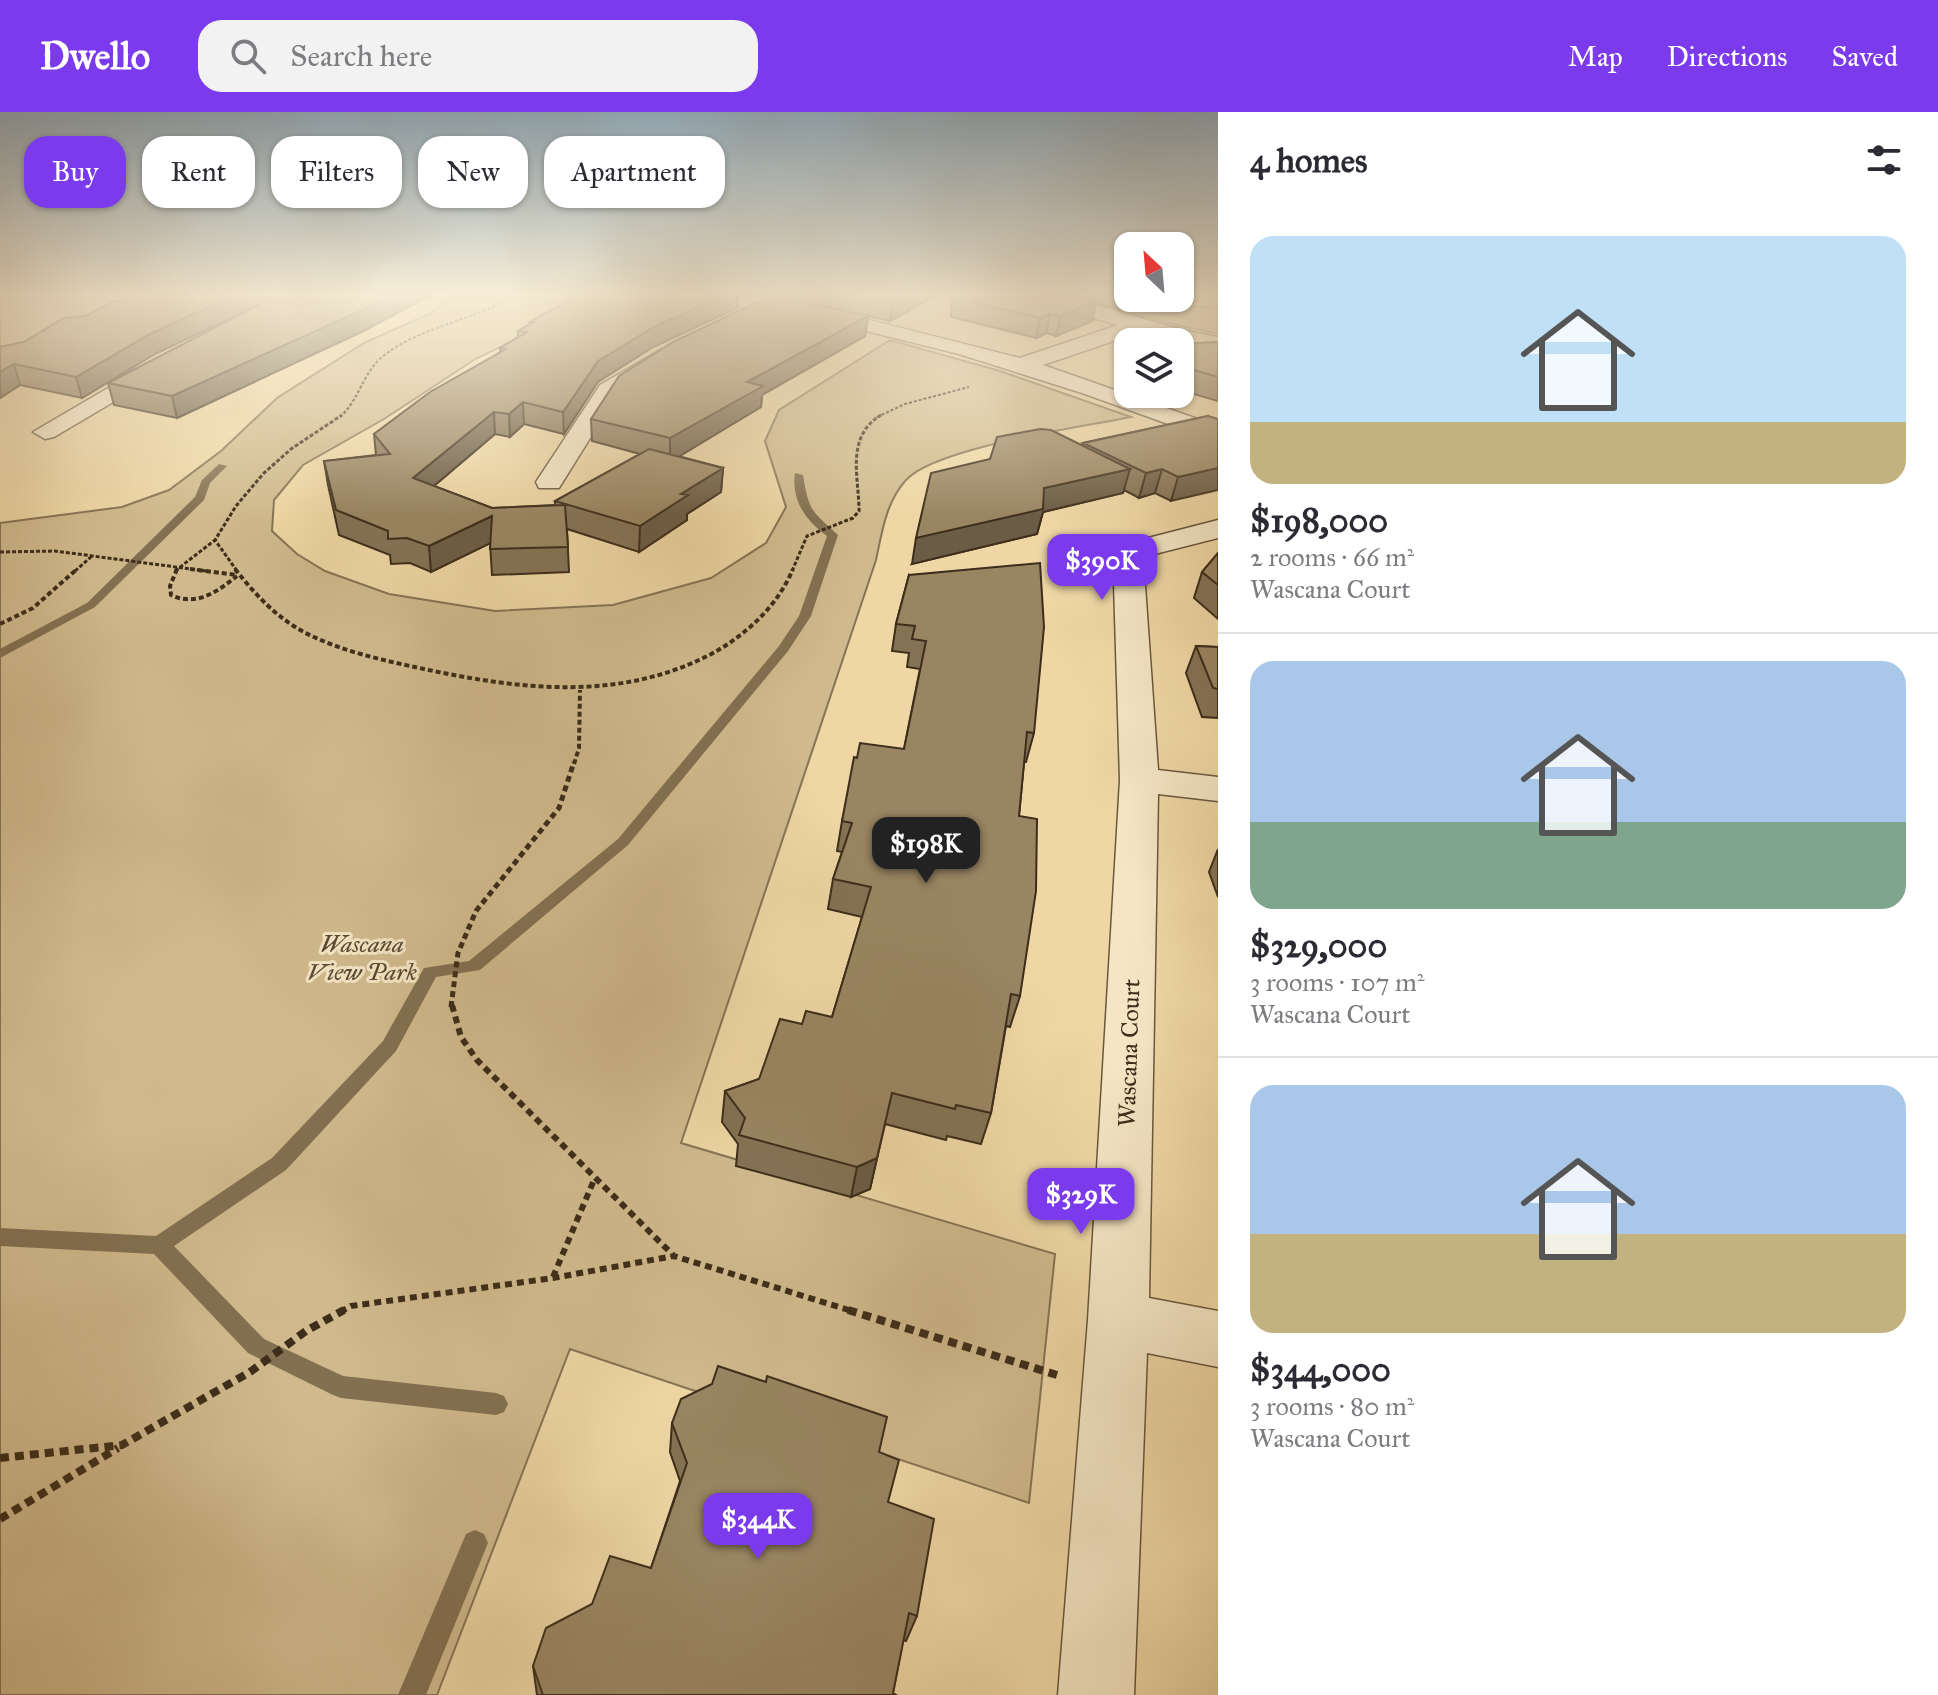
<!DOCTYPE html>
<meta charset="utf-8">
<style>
:root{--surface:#fff;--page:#f2f2f3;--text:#2b2b33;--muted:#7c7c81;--line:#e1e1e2;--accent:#7c3aed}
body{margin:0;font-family:"IM FELL Great Primer",serif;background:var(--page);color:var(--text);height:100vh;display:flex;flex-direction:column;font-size:30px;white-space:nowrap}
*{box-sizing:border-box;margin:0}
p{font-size:26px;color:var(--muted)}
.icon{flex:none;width:44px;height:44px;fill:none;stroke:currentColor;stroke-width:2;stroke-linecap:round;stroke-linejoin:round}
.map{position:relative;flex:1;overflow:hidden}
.sheet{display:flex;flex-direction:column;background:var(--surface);width:720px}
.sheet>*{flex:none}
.hud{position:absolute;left:24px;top:24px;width:760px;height:72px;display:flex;gap:16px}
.needle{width:52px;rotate:334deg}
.buttons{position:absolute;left:1114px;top:120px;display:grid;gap:16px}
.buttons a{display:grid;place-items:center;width:80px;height:80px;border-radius:16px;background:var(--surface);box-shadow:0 2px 6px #0004;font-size:40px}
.price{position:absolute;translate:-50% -68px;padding:0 18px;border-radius:16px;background:var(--accent);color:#fff;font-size:26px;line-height:52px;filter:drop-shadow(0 2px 4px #0008)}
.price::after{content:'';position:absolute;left:50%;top:48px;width:24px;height:18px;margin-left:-12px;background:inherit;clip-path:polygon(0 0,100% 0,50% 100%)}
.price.active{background:#222;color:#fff}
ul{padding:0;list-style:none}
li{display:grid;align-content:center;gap:16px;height:424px;padding:0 32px}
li+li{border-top:2px solid var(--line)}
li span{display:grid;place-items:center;height:248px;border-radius:24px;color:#555}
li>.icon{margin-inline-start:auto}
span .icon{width:144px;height:144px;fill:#fffc;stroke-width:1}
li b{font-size:34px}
h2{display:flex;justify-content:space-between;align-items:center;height:96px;padding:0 32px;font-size:34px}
.pill{padding:0 28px;border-radius:24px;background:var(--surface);box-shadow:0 2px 6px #0004;font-size:28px;line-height:72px}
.pill.active{background:var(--accent);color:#fff}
header{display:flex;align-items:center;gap:48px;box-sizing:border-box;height:112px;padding:0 40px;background:var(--accent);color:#fff}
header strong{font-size:38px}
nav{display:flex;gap:44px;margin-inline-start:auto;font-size:28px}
.search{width:560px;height:72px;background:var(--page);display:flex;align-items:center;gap:20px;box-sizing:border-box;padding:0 28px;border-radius:24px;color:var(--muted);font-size:30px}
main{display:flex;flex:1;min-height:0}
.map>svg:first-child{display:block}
</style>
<header>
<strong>Dwello</strong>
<div class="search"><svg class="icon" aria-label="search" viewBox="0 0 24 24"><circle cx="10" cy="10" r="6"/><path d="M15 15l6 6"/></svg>Search here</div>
<nav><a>Map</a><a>Directions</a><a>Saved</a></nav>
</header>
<main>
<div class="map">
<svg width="1218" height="1583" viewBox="0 0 1218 1583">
<rect width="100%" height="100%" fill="#eed7a5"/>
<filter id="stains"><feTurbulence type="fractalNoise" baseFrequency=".0025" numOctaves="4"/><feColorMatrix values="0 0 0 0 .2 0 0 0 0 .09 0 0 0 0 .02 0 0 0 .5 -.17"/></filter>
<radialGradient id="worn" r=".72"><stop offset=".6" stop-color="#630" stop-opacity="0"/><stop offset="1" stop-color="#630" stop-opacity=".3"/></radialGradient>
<!-- green -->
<path fill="#d0ba8d" stroke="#867454" stroke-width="2" d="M0,182H137L0,244Z
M454,182H612L477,246L384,307L303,353L274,388L272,419L297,442L325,459L389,482L495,499L613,493L711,466L766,431L786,395L765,329L779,298L890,228L1000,259L1131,305C1083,315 936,335 906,368C886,390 882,420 876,448L681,1031L1055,1142L1029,1391L570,1237L437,1583H0V411L122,395L169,378L221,339L277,286L364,231L431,201Z
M1097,186L1218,193V222L1090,193Z"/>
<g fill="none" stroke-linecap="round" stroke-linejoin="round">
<!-- stream -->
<path fill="#837051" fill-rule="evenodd" d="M219,352L227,354L210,371L204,388L95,495L0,546V537L87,491L195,385L202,368Z
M795,361L803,363C809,400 812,399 838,423L811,504L788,539L628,733L480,858L436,865L396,939L286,1058L174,1134L264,1227L343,1264L496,1281L504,1284L508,1292L504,1300L496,1303L341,1286L333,1283L248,1241L154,1142L0,1134V1116L156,1124L272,1046L383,929L424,856L469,849L618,727L779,534L799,504L827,424C806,409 791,388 795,361Z
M475,1418L484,1422L488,1431L426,1583H398L466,1422Z"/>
<defs>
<path id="minor" d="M697,182H742L838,200L1020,246L1118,213L1022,186L1019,182C1087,182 1151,215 1218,225V237L1140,220L1043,253L1218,314V330L1085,282L959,242L838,212L707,188Z
M1180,182L1218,183V195L1149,192L1139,186H1180Z
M662,237L673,244L670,249L617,283L559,376H539L536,370L600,273Z
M161,245L172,252L169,257L54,325L45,327L33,320Z
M1218,408V426L1143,445L1158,658L1218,665V689L1158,682L1149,1186L1218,1199V1255L1147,1241L1134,1583H1058L1088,1208L1120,668L1113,440L1117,434Z"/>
</defs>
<!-- minor casing -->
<use href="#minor" stroke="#69583d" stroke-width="3"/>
<!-- path-far5 -->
<path stroke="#3d2d1a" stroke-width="2" stroke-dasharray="3 2" stroke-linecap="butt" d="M340,305C359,288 363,261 382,245C420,214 475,209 516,182
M877,305L905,292L969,275"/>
<!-- path-far4 -->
<path stroke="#3d2d1a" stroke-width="3" stroke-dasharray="4 2" stroke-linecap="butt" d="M0,440L55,439L206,459
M75,459L92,444
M175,459L215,428
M237,459L215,428L236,394L263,362L291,337L342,303
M792,459L807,424L853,406L859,399C859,365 845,325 881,303"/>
<!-- path-far3 -->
<path stroke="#3d2d1a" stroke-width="4" stroke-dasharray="5 3" stroke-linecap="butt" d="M177,457L170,474L171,483C196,495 217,480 237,464
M190,457L237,463
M235,457C254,481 275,504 302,519C339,539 382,548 424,557C522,578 623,590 715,540C748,521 778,493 793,457
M0,512L33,496L77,457
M574,652L579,636L580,578"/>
<!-- path-far2 -->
<path stroke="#3d2d1a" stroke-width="5" stroke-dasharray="6 4" stroke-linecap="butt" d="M451,895L458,841L476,799L559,696L574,650"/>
<!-- path-far1 -->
<path stroke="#3d2d1a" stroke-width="6" stroke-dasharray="7 5" stroke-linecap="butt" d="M452,893L461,925L477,948L673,1143
M553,1165L594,1068
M340,1200L351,1194L553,1166L674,1144L855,1200"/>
<!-- path -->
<path stroke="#3d2d1a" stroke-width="8" stroke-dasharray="9 6" stroke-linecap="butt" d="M848,1198L1057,1263
M0,1346L122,1333L250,1260L306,1219L344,1198
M0,1407L118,1336"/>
<!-- minor -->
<use href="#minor" fill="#f4e5c4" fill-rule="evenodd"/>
</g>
<!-- wall -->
<path fill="#847254" stroke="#3d2d1a" stroke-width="2" d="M137,182H433L361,220L177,306L114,293L108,271L274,185L155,242L82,286L20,273L0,286V235L24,230L64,206L86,204L114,189H122Z
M580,182H738L737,196L653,235L598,270L564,322L524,312L510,325L495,322L434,374L492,396L555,393V389L640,342L592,329L591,307L771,183L746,182H938L890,209L868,204L865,224L762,283L761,295L678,344L723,356L721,380L687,402V408L639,440L567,417L569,460L492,463L490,431L431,460L410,451L391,452L390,443L339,423L328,373L324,349L376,343L374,322L500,240V236L518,225V219L530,212V210Z
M951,182H1128L1138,189L1120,197L1096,191L1092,209L1056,224L1046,221L1036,226L951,205Z
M1218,230V289L1180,278V232Z
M1128,245V262L1125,261Z
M1208,304L1171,389L1155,381L1139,386L1124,378L1123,381L1043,400L1037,422L912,452L990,347L1082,333L1083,331Z
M1218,441V507L1194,486L1202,460Z
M909,463L1034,621L1026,650H1024L1019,704L1020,884L1010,915L1006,914L991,1001L981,1032L947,1024L946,1028L885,1012L870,1077L851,1085L736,1054L738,1032L722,1010L725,979L759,967L802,912L832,905L862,805L828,797L833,767L842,740L837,739L842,709L857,646L904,637L920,557L907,555L909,541L892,539L896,512Z
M1196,534L1218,535V606L1202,605L1186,561Z
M1218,737V785L1209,760Z
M672,1311L879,1340L888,1390L917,1504L906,1529L903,1528L893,1581L896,1583H537L533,1554L592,1492L651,1456L680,1369L670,1340Z"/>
<!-- shaded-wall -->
<path fill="#6b5d45" stroke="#3d2d1a" stroke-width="2" d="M237,182H281L155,242L82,286L76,265L150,222Z
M394,182H433L361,220L177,306L172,284Z
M728,182H738L737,196L653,235L598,270L564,322L563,300L598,249L654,215Z
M907,182H938L890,209L893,190Z
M1123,182H1128V186H1139L1138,189L1120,197Z
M1096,189L1092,209L1056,224L1061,204Z
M1050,202L1046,221L1036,226L1040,206Z
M868,204L865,224L762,283L761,295L670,350V326L747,270Z
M14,252L20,273L0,286V260Z
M523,290L524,312L510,325L509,302Z
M494,300L495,322L415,390L413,366Z
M723,356L721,380L687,402V408L639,440L640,414L681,382Z
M1218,356V378L1171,389L1178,365Z
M1130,357L1123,381L1043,400L1037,422L912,452L916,426L1044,376Z
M1162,357L1155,381L1139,386L1146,361Z
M492,404L493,430L431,460L429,434Z
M877,1046L870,1077L851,1085L857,1055Z"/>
<!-- building -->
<path fill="#998562" stroke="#3d2d1a" stroke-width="2" d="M137,182H237L150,222L76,265L14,252L0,260V235L24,230L64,206L86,204L114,189H122Z
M280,182H394L358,200L172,284L108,271Z
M580,182H728L654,215L598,249L563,300L523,290L509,302L494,300L413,366L492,396L565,393L568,435L490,437L492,404L429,434L407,426L388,427V419L336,398L324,349L390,342L374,322L430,280L506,237L500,236L527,220L518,219L534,210H530Z
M855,182H907L893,190Z
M954,182H1070L1096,189L1061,204L1050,202L1040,206L954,185Z
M772,183L868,204L747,270L763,274L670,326L591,307L619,264L673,230Z
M1218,230V265L1180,254V232Z
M1208,304L1218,307V356L1178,365L1162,357L1146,361L1083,331Z
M1040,317L1051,318L1130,357L1044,376L1043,397L916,426L931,361L990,347L997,325Z
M649,337L723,356L681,382L688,383L640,414L555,389Z
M1218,441V473L1202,460Z
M1040,451L1044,515L1034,621L1027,620L1019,704L1037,707L1036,779L1020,884L1011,882L991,1001L956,993L955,997L892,981L877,1046L857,1055L739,1023L745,1006L725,979L759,967L780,907L802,912L806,899L832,905L871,775L833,767L852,711L842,709L854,645L857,646L860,631L904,637L926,529L912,527L915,514L896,512L909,463Z
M1196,534L1218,535V577L1213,576Z
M718,1254L766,1270L767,1264L887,1305L879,1340L899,1348L888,1390L934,1407L917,1504L909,1501L893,1581L896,1583H543L533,1554L546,1516L592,1492L610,1444L651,1456L687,1351L672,1311L681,1287L712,1272Z"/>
<!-- sky -->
<linearGradient id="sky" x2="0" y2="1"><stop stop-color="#92abba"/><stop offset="0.45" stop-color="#f7edd6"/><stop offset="1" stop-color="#f7edd6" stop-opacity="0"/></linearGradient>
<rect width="1218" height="404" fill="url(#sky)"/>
<g text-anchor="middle" stroke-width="6" stroke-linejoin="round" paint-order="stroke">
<!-- park labels -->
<g font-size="24" font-style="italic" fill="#5a4931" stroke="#f4e5c4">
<text x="362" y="840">Wascana<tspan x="362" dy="28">View Park</tspan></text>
</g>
<!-- street labels -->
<g font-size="24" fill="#3d2d1a" stroke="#f4e5c4">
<text transform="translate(1129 941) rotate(-88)" y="8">Wascana Court</text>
</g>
</g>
<rect width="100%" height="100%" filter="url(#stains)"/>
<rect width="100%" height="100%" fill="url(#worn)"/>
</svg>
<div class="buttons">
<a><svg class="needle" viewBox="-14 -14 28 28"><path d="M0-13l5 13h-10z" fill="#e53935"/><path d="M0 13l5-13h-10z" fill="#7c7c81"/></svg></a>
<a><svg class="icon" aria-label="layers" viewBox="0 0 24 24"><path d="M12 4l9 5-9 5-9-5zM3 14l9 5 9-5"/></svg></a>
</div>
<b class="price" style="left:1102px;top:490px">$390K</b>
<b class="price active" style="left:926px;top:773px">$198K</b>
<b class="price" style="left:1081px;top:1124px">$329K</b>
<b class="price" style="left:758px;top:1449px">$344K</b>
<div class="hud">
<a class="pill active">Buy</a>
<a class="pill">Rent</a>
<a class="pill">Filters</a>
<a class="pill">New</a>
<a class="pill">Apartment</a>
</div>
</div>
<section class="sheet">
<h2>4 homes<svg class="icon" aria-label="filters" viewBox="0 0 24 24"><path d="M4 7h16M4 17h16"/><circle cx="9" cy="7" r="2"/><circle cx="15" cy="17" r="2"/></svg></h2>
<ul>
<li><span style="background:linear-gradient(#bfe0f5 75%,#c2b280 0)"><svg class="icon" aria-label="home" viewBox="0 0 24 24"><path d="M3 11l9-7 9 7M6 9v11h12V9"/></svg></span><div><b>$198,000</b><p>2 rooms · 66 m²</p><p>Wascana Court</p></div></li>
<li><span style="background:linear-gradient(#a9c7e8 65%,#7fa58c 0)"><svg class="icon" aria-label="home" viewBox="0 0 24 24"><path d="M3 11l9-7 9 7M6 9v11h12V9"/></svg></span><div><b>$329,000</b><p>3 rooms · 107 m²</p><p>Wascana Court</p></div></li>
<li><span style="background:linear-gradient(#a9c7e8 60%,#c2b280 0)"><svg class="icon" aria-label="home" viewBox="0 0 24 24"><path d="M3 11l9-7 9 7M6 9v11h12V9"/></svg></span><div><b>$344,000</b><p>3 rooms · 80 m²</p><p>Wascana Court</p></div></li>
</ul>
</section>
</main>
